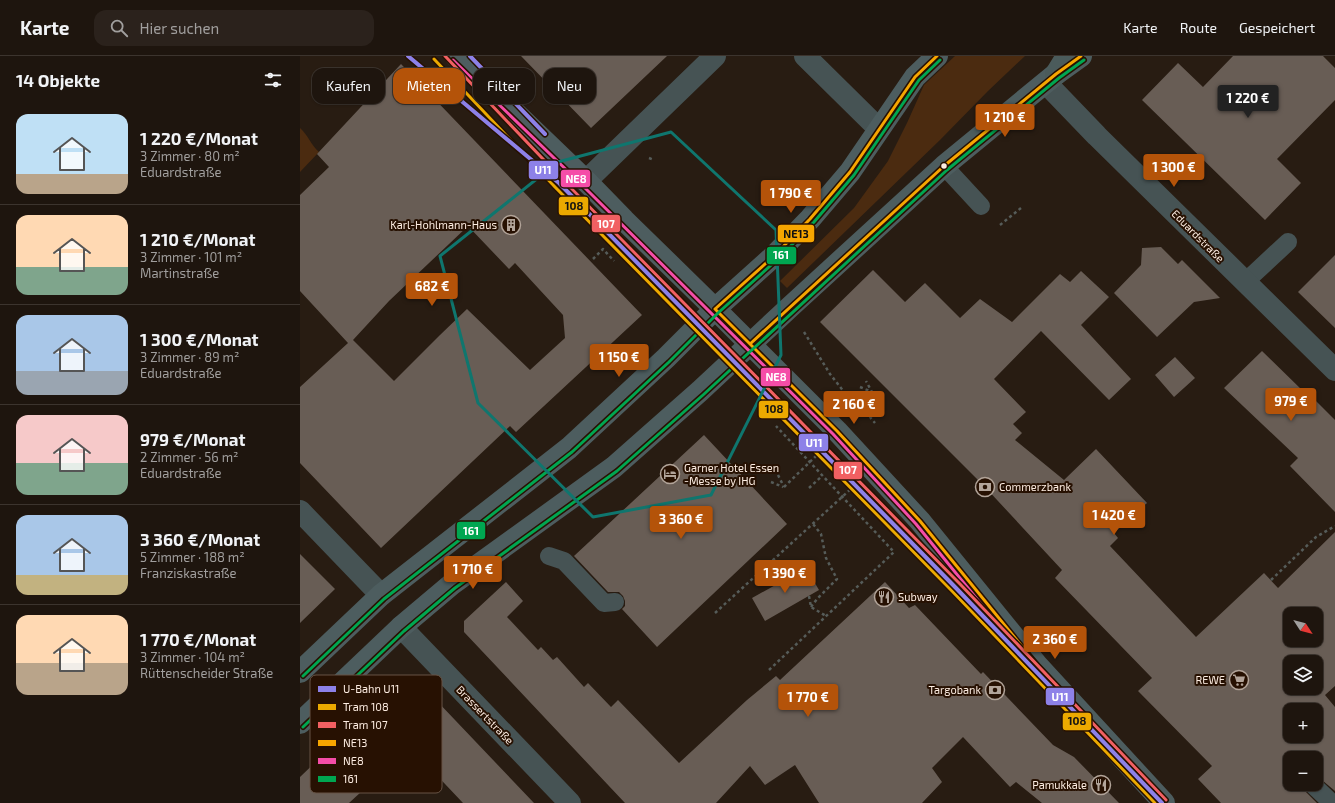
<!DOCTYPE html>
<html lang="de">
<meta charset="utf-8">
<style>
:root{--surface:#1e150e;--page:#2b221c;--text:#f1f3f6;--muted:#a19f9e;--line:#3c342e;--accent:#b45309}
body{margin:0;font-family:"Exo 2",sans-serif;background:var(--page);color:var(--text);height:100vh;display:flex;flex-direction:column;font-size:15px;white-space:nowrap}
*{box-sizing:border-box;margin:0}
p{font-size:13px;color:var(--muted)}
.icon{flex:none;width:22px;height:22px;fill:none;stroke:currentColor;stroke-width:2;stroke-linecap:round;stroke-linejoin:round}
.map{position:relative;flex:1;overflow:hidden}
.side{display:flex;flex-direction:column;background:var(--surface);width:300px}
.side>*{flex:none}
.hud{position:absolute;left:12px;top:12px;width:380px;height:36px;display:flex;gap:8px}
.needle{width:26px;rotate:126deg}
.controls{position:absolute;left:983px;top:551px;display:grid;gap:8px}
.controls a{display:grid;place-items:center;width:40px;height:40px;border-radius:8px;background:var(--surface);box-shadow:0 1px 3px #0004,0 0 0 1px var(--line);font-size:20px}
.price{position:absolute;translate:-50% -34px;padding:0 9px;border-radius:4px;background:var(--accent);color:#fff;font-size:13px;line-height:26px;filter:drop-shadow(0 1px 2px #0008)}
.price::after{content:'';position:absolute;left:50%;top:24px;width:12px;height:9px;margin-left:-6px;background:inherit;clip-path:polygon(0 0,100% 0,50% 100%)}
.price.active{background:#222;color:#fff}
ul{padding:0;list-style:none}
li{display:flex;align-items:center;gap:12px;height:100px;padding:0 16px}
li+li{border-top:1px solid var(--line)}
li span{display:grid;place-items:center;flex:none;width:112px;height:80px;border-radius:12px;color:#555}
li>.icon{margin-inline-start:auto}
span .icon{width:48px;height:48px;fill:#fffc;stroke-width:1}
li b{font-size:17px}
h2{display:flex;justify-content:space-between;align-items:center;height:48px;padding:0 16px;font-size:17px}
.pill{padding:0 14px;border-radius:12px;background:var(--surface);box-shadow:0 1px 3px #0004,0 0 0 1px var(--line);font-size:14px;line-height:36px}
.pill.active{background:var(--accent);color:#fff}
header{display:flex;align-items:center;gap:24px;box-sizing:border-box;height:56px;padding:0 20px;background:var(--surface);border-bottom:1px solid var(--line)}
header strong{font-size:19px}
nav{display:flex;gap:22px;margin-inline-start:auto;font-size:14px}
.search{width:280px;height:36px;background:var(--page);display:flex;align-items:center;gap:10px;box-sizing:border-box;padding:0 14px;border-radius:12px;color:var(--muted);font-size:15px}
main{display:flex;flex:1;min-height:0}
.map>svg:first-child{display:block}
</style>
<header>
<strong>Karte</strong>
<div class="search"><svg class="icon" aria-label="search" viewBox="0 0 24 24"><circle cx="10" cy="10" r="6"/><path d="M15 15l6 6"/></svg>Hier suchen</div>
<nav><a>Karte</a><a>Route</a><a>Gespeichert</a></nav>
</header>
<main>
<section class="side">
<h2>14 Objekte<svg class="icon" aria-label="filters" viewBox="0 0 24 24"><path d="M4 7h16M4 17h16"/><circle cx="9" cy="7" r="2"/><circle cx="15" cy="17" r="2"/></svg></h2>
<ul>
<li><span style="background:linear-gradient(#bfe0f5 75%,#b9a48a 0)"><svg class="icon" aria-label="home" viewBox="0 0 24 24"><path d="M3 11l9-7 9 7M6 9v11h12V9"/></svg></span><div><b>1 220 €/Monat</b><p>3 Zimmer · 80 m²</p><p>Eduardstraße</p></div></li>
<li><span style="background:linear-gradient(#ffd9b3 65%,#7fa58c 0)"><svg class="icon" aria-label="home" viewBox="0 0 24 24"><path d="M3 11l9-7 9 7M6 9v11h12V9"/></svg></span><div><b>1 210 €/Monat</b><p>3 Zimmer · 101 m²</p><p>Martinstraße</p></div></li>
<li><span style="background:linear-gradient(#a9c7e8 70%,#9aa5b1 0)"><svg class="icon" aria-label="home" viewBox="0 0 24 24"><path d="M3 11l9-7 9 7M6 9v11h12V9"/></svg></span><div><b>1 300 €/Monat</b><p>3 Zimmer · 89 m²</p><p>Eduardstraße</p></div></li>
<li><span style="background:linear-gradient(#f6c9c9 60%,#7fa58c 0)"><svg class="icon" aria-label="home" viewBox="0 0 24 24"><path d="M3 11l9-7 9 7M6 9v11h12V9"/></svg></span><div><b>979 €/Monat</b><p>2 Zimmer · 56 m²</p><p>Eduardstraße</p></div></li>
<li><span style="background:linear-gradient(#a9c7e8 75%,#c2b280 0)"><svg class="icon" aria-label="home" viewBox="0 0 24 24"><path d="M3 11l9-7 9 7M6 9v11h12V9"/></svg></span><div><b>3 360 €/Monat</b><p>5 Zimmer · 188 m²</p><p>Franziskastraße</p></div></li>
<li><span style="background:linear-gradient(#ffd9b3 60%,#b9a48a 0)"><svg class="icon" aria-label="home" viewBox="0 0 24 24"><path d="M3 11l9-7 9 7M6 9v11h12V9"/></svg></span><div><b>1 770 €/Monat</b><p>3 Zimmer · 104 m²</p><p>Rüttenscheider Straße</p></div></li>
</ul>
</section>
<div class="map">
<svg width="1035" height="747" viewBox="0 0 1035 747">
<rect width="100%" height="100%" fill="#281c12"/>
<!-- green -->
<path fill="#4b2b10" d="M655,0H725L688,35L640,84L487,232L480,225L554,152L588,105L607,67L624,29Z
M0,72C8,79 11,89 19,96L0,116Z"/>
<!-- building -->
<path fill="#685d55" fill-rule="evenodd" d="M221,0H367L291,72Z
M933,0H1023L1035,12V44L977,103L1001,127L965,164L842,44L878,7L903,31Z
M101,8L342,259L216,376L210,370L81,492L0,407V331L48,287L0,235V139L29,111L17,98ZM168,170L209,213L215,207L263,259L265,282L230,314L167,253L140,279L94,325L53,284L89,245Z
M861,191L878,208L882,204L920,242L894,246L857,281L814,237L841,209L842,192Z
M1035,199V272L998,236Z
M573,214L605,246L625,227L660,262L680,243L712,266L760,218L770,226L781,215L809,241L781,269L831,323L809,344L741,275L694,323L726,356L713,368L722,377L715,384L764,424L796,393L847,447L814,477L818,482L810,490L896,581L964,517L978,532L1035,476V630L1025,639L1035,651V735L1016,719V702H990V728H1002L1005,735L1017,747H921L898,723L912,710L838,635L852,622L755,522L762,514L685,431L520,266ZM990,558H1016V584H990ZM990,606H1016V632H990ZM990,654H1016V680H990Z
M962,295L1004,336L1006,335L1035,364V456L990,410L998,402L924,332Z
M875,301L895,322L874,341L855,319Z
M404,379L487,468L357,591L322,553L325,550V545L323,540L319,536H308L274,500Z
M0,498L35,533L0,567Z
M506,512L519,534L465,565L452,542Z
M206,526L223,545L207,561L238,594L241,591L253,604L257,601L284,631L288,627L311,651L318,644L379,707L447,644L476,620L480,624L585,526L609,552L615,549L681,618L683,616L753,689L774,701L819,747H742L716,726L710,731L663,681L632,712L642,726L622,747H519L495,709L465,729L450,710L416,747H325L164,576V565Z
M103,622L116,623L234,747H163L110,691L49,747H0V721Z"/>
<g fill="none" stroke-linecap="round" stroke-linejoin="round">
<!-- path -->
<path stroke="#565c59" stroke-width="2.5" stroke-dasharray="3 3" stroke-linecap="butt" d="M349,102L354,104
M700,169L721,152
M293,203L303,193L314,205
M504,276L530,318L559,355L576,340L572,336
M560,331L572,336L566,325
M559,355L570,361L575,367
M478,419L484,431
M471,426L483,431
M484,431L516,400
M509,432L522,420
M971,524L1016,481L1035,470
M509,540L511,551L526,560
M511,551L517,543L537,523L526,502L521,478L513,468
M415,557L553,431
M469,614L594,496L476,370"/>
<!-- lane -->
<path stroke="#465354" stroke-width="18" d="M644,110L681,150
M945,226L988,186
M249,500L264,505L304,547L315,546
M1012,728L1032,747"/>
<!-- street -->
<path stroke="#465354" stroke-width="22" d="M505,0L579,73
M746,27L797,80L1035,314
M286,125L415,0
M0,455L81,539
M101,571L270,747"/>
<!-- secondary -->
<path stroke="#4d5d5f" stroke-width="22" d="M156,0L286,125L324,164L415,253L537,375L620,465L737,609L864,747
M0,616L81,539L269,392L366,302L415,253L475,199L510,163L550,116L615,21L637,0
M0,667L101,571L152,528L314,411L400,335L490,251L644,110L756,18L781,0"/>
<!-- primary -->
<path stroke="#4b5b5b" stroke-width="22" d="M756,18L767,0"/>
<defs>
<path id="bus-1" d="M637,0L615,21L550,116L510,163L475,199L415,253L537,375L620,465L737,609L864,747
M450,288L644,110L756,18L781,0"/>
<path id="bus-2" d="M153,4L282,129L533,378L616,468L733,612L857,747"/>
<path id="bus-3" d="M3,620L84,543L272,396L369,306L418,257L479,202L514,166L554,119L619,24L640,4
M3,671L104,575L155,532L317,415L403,339L647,114L759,22L784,4"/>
</defs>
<!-- bus-1 casing -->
<use href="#bus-1" stroke="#271102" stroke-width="6"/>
<!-- bus-2 casing -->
<use href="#bus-2" stroke="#271102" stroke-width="6"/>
<!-- bus-3 casing -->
<use href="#bus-3" stroke="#271102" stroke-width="6"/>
<!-- bus-1 -->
<use href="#bus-1" stroke="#f7a600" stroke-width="3"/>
<!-- bus-2 -->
<use href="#bus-2" stroke="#f54da8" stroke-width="3"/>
<!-- bus-3 -->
<use href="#bus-3" stroke="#00a651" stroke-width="3"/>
<defs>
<path id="tram-1" d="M134,3L255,131L652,535L855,747"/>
<path id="tram-2" d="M145,0L263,124L660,528L866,744"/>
</defs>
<!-- tram-1 casing -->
<use href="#tram-1" stroke="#271102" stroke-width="6"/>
<!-- tram-2 casing -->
<use href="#tram-2" stroke="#271102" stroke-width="6"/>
<!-- tram-1 -->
<use href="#tram-1" stroke="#eca900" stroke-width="3"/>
<!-- tram-2 -->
<use href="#tram-2" stroke="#f16062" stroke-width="3"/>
<defs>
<path id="metro-1" d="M108,0L259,127L656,532L862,747
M170,0L245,78"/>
</defs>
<!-- metro-1 casing -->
<use href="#metro-1" stroke="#271102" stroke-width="7"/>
<!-- metro-1 -->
<use href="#metro-1" stroke="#8d81e8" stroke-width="4"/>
</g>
<!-- marked area -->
<path fill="none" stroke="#0f766e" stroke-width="3" stroke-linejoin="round" d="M371,76L476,174L481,299L411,439L293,461L178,347L140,200L258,106Z"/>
<!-- icons -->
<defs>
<symbol id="building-ring" viewBox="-11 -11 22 22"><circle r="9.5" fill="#271102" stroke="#b2a499" stroke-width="1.5"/><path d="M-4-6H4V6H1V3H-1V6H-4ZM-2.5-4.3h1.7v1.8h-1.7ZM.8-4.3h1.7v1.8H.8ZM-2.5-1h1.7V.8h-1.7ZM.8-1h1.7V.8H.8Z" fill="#b2a499"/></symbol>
<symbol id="hotel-ring" viewBox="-11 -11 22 22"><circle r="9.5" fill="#271102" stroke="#b2a499" stroke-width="1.5"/><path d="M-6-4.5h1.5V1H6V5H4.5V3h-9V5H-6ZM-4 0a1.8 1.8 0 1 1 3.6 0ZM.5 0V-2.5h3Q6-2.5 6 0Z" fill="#b2a499"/></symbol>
<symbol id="bank-ring" viewBox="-11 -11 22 22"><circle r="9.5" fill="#271102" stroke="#b2a499" stroke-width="1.5"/><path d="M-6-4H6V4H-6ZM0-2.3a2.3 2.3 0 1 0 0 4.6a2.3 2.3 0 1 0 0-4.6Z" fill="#b2a499"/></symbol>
<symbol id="restaurant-ring" viewBox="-11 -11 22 22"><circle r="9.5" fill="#271102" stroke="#b2a499" stroke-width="1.5"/><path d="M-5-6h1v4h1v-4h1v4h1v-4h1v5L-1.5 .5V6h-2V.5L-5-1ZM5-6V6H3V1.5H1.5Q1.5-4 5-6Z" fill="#b2a499"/></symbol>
<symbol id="supermarket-ring" viewBox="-11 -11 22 22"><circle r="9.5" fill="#271102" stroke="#b2a499" stroke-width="1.5"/><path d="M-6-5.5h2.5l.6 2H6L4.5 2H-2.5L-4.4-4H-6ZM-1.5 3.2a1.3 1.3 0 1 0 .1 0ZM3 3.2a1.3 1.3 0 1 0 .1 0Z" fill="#b2a499"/></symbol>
</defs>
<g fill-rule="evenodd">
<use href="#building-ring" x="200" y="158" width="22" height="22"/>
<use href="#hotel-ring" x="359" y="407" width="22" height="22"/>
<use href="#bank-ring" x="674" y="420" width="22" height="22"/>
<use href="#restaurant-ring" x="573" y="530" width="22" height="22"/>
<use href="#supermarket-ring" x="928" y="613" width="22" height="22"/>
<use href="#bank-ring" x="684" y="623" width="22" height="22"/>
<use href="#restaurant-ring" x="790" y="718" width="22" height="22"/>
</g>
<!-- markers -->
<circle fill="#fdede2" stroke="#271102" stroke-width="1.5" cx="644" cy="110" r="3.5"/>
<g text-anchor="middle" stroke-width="4" stroke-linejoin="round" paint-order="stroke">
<!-- poi labels -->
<g font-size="11" fill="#fdede2" stroke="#271102" text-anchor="end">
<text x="197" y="173">Karl-Hohlmann-Haus</text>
<text x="384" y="416" text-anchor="start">Garner Hotel Essen<tspan x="384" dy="13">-Messe by IHG</tspan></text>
<text x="699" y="435" text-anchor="start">Commerzbank</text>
<text x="598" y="545" text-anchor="start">Subway</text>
<text x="925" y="628">REWE</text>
<text x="681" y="638">Targobank</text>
<text x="787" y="733">Pamukkale</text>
</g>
<!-- street labels -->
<g font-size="11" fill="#fdede2" stroke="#271102">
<text transform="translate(898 180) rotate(45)" y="4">Eduardstraße</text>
<text transform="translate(185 659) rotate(46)" y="4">Brassertstraße</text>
</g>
</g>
<!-- legend -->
<rect x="10" y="619" width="132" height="118" rx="6" fill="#271102" stroke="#675345" stroke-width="1"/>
<rect x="18" y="630" width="18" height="6" fill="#8d81e8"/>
<rect x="18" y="648" width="18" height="6" fill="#eca900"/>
<rect x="18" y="666" width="18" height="6" fill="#f16062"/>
<rect x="18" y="684" width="18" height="6" fill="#f7a600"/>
<rect x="18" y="702" width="18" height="6" fill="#f54da8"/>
<rect x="18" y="720" width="18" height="6" fill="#00a651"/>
<g font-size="11" fill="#fdede2">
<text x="43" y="637">U-Bahn U11</text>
<text x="43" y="655">Tram 108</text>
<text x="43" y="673">Tram 107</text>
<text x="43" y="691">NE13</text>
<text x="43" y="709">NE8</text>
<text x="43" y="727">161</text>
</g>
<g stroke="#271102" stroke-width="1.5">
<rect x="228" y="104" width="31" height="20" rx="4" fill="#8d81e8"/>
<rect x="260" y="113" width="31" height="19" rx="4" fill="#f54da8"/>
<rect x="258" y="140" width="31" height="20" rx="4" fill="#eca900"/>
<rect x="291" y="158" width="30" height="19" rx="4" fill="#f16062"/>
<rect x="477" y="168" width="38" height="19" rx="4" fill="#f7a600"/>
<rect x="466" y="190" width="31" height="19" rx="4" fill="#00a651"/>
<rect x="460" y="311" width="31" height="20" rx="4" fill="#f54da8"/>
<rect x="458" y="344" width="31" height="19" rx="4" fill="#eca900"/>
<rect x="498" y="377" width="31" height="19" rx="4" fill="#8d81e8"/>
<rect x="533" y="405" width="30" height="19" rx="4" fill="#f16062"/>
<rect x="156" y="465" width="30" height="19" rx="4" fill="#00a651"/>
<rect x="745" y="631" width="30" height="19" rx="4" fill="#8d81e8"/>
<rect x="762" y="656" width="30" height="19" rx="4" fill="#eca900"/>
</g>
<g font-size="11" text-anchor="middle" font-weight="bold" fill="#fff">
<text x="243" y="118">U11</text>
<text x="276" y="127">NE8</text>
<text x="306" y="172">107</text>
<text x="481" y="203">161</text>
<text x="476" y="325">NE8</text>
<text x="514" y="391">U11</text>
<text x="548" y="418">107</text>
<text x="171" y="479">161</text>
<text x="760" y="645">U11</text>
</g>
<g font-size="11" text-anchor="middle" font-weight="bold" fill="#111">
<text x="274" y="154">108</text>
<text x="496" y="182">NE13</text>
<text x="474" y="357">108</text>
<text x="777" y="669">108</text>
</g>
</svg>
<div class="controls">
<a><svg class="needle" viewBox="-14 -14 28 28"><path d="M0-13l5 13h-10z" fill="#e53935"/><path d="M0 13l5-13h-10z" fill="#a19f9e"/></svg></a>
<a><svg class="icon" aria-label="layers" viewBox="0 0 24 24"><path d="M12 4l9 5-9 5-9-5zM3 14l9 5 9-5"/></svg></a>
<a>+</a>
<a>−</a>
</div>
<b class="price active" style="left:948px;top:63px">1 220 €</b>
<b class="price" style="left:705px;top:82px">1 210 €</b>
<b class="price" style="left:874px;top:132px">1 300 €</b>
<b class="price" style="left:491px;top:158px">1 790 €</b>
<b class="price" style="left:132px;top:251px">682 €</b>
<b class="price" style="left:319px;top:322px">1 150 €</b>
<b class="price" style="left:991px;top:366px">979 €</b>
<b class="price" style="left:554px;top:369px">2 160 €</b>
<b class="price" style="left:814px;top:480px">1 420 €</b>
<b class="price" style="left:381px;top:484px">3 360 €</b>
<b class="price" style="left:173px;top:534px">1 710 €</b>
<b class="price" style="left:485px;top:538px">1 390 €</b>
<b class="price" style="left:755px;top:604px">2 360 €</b>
<b class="price" style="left:508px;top:662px">1 770 €</b>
<div class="hud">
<a class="pill">Kaufen</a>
<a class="pill active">Mieten</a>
<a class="pill">Filter</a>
<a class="pill">Neu</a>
</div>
</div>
</main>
